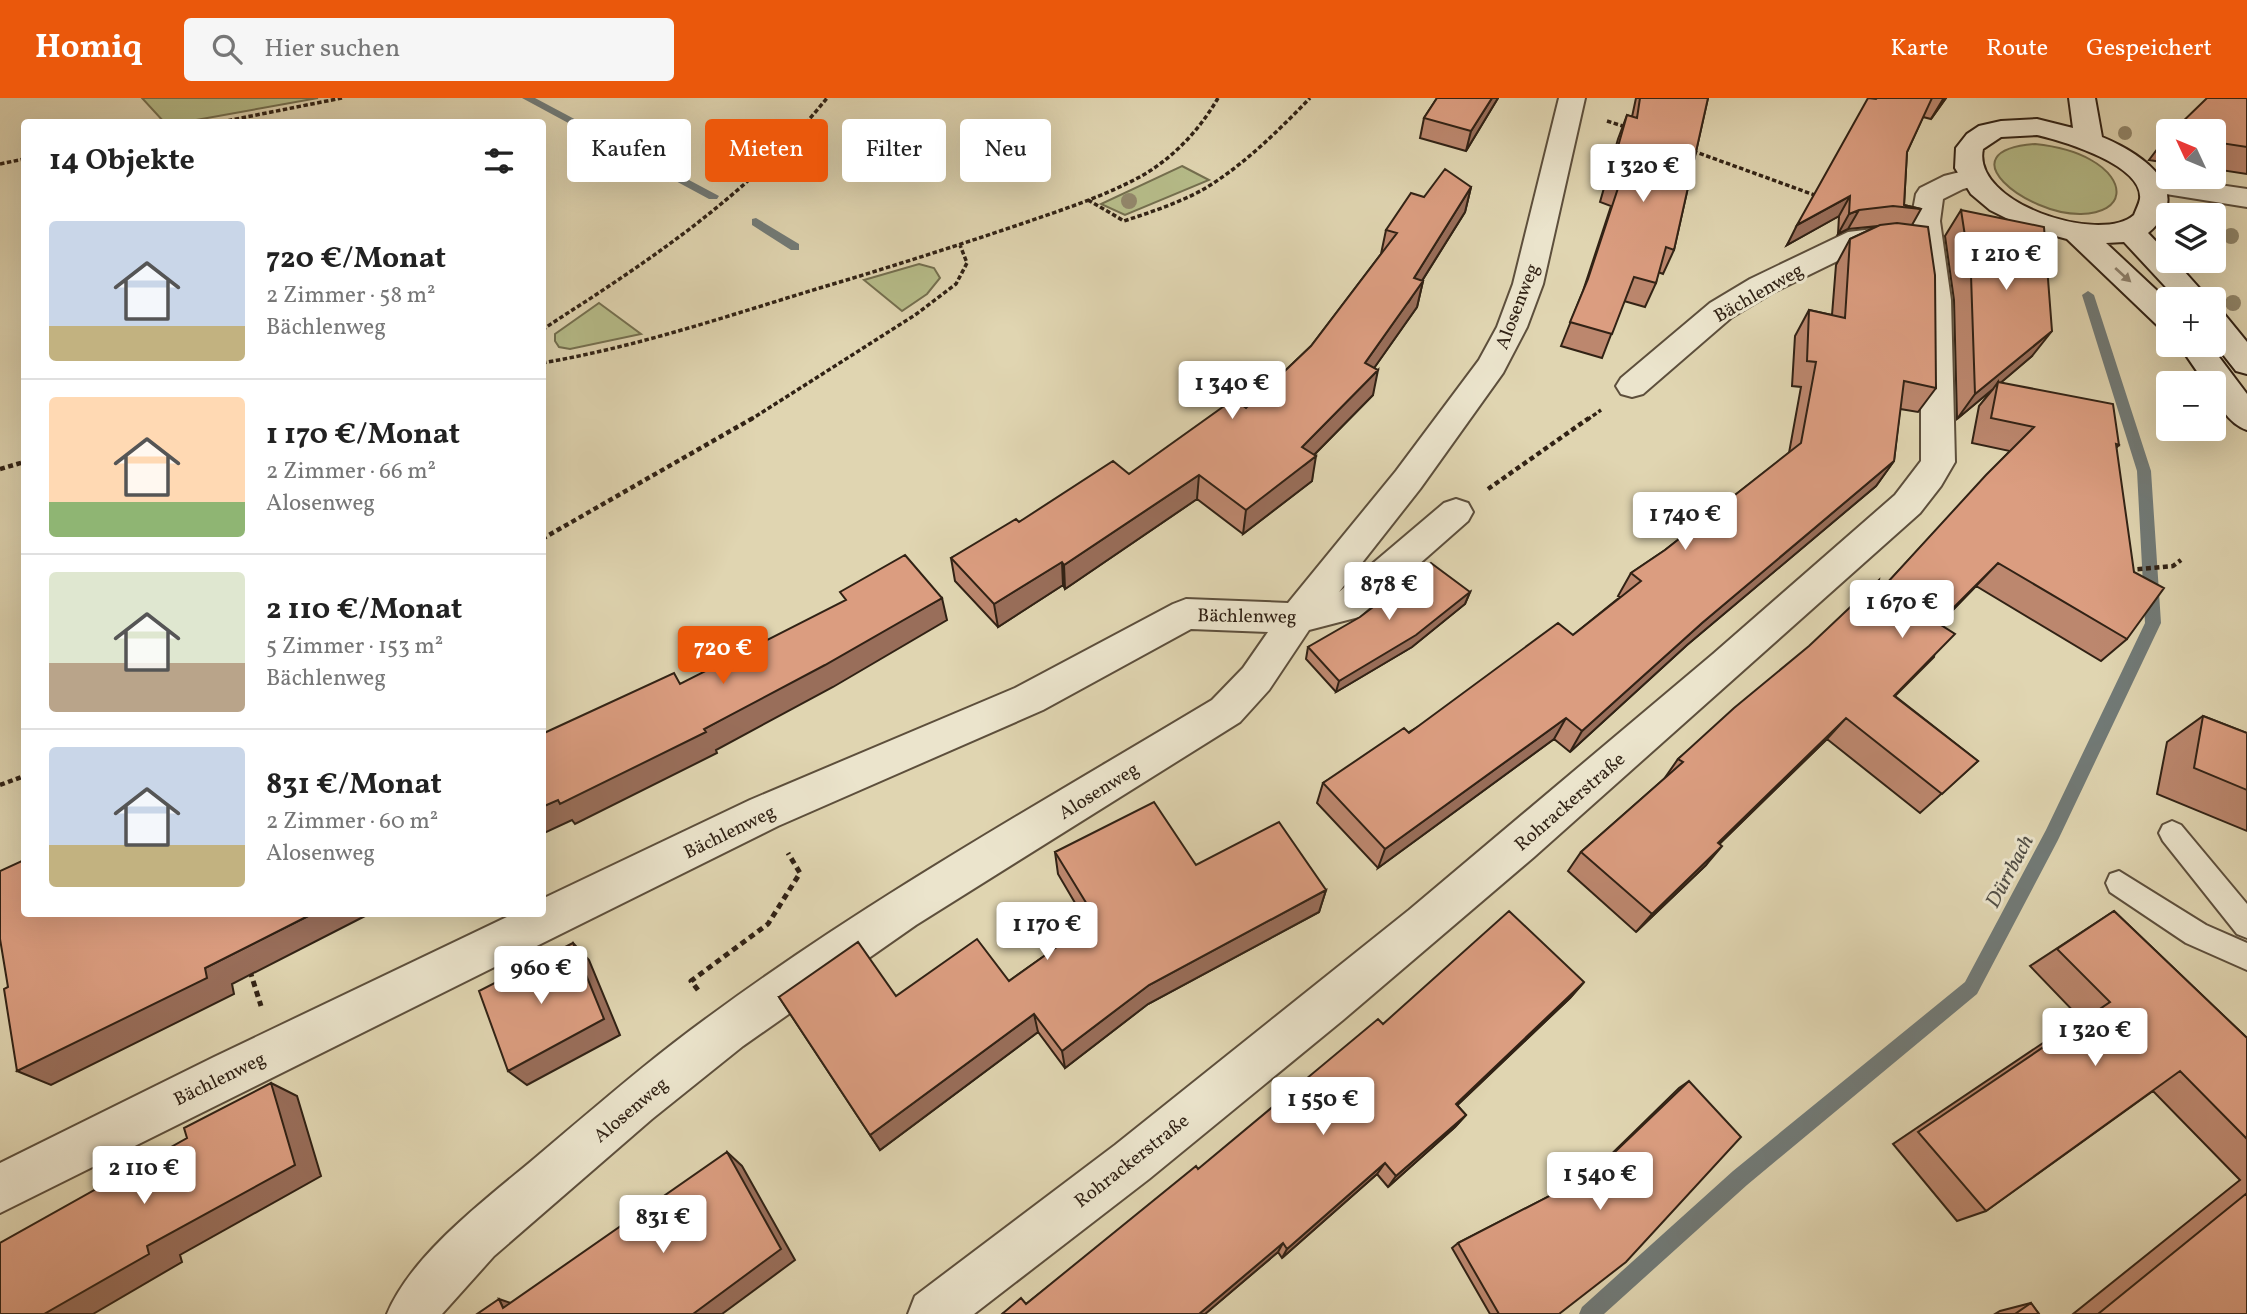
<!DOCTYPE html>
<html lang="de">
<meta charset="utf-8">
<style>
:root{--surface:#fff;--page:#f6f6f6;--text:#222;--muted:#767676;--line:#e0e0e0;--accent:#ea580c}
body{margin:0;font-family:Vollkorn,serif;background:var(--page);color:var(--text);height:100vh;display:flex;flex-direction:column;font-size:26px;white-space:nowrap}
*{box-sizing:border-box;margin:0}
p{font-size:23px;color:var(--muted)}
.icon{flex:none;width:38px;height:38px;fill:none;stroke:currentColor;stroke-width:2;stroke-linecap:round;stroke-linejoin:round}
.map{position:relative;flex:1;overflow:hidden}
.details{position:absolute;left:21px;top:21px;width:525px;height:798px;display:flex;flex-direction:column;background:var(--surface);border-radius:7px;box-shadow:0 7px 28px #0002}
.details>*{flex:none}
.hud{position:absolute;left:567px;top:21px;width:665px;height:63px;display:flex;gap:14px}
.needle{width:46px;rotate:314deg}
.tools{position:absolute;left:2156px;top:21px;display:grid;gap:14px}
.tools a{display:grid;place-items:center;width:70px;height:70px;border-radius:7px;background:var(--surface);box-shadow:0 7px 28px #0002;font-size:35px}
.price{position:absolute;translate:-50% -60px;padding:0 16px;border-radius:7px;background:#fff;color:#222;font-size:23px;line-height:46px;filter:drop-shadow(0 2px 4px #0008)}
.price::after{content:'';position:absolute;left:50%;top:42px;width:21px;height:16px;margin-left:-10px;background:inherit;clip-path:polygon(0 0,100% 0,50% 100%)}
.price.selected{background:var(--accent);color:#fff}
ul{padding:0;list-style:none}
li{display:flex;align-items:center;gap:21px;height:175px;padding:0 28px}
li+li{border-top:2px solid var(--line)}
li span{display:grid;place-items:center;flex:none;width:196px;height:140px;border-radius:7px;color:#555}
li>.icon{margin-inline-start:auto}
span .icon{width:84px;height:84px;fill:#fffc;stroke-width:1}
li b{font-size:30px}
h2{display:flex;justify-content:space-between;align-items:center;height:84px;padding:0 28px;font-size:30px}
.pill{padding:0 24px;border-radius:7px;background:var(--surface);box-shadow:0 7px 28px #0002;font-size:24px;line-height:63px}
.pill.selected{background:var(--accent);color:#fff}
header{display:flex;align-items:center;gap:42px;box-sizing:border-box;height:98px;padding:0 35px;background:var(--accent);color:#fff}
header strong{font-size:33px}
nav{display:flex;gap:38px;margin-inline-start:auto;font-size:24px}
.search{width:490px;height:63px;background:var(--page);display:flex;align-items:center;gap:18px;box-sizing:border-box;padding:0 24px;border-radius:7px;color:var(--muted);font-size:26px}
.map>svg:first-child{display:block}
</style>
<header>
<strong>Homiq</strong>
<div class="search"><svg class="icon" aria-label="search" viewBox="0 0 24 24"><circle cx="10" cy="10" r="6"/><path d="M15 15l6 6"/></svg>Hier suchen</div>
<nav><a>Karte</a><a>Route</a><a>Gespeichert</a></nav>
</header>
<div class="map">
<svg width="2247" height="1216" viewBox="0 0 2247 1216">
<rect width="100%" height="100%" fill="#e0d5b1"/>
<filter id="stains"><feTurbulence type="fractalNoise" baseFrequency=".00286" numOctaves="4"/><feColorMatrix values="0 0 0 0 .2 0 0 0 0 .09 0 0 0 0 .02 0 0 0 .5 -.17"/></filter>
<radialGradient id="worn" r=".72"><stop offset=".6" stop-color="#630" stop-opacity="0"/><stop offset="1" stop-color="#630" stop-opacity=".3"/></radialGradient>
<!-- green -->
<path fill="#b6bc89" stroke="#746f4f" stroke-width="2" d="M142,0H318L185,24H164Z
M2035,46C2054,48 2074,52 2091,62C2127,82 2126,115 2081,116C2027,117 1944,53 2035,46Z
M1182,68L1209,82L1125,117L1101,106Z
M919,166L934,170L940,180L927,196L902,213L864,182Z
M599,205L641,236L570,251L559,249L555,243V236Z"/>
<g fill="none" stroke-linecap="round" stroke-linejoin="round">
<!-- stream -->
<path fill="#717a77" fill-rule="evenodd" d="M522,0H535L719,98L717,101H709Z
M756,120L799,146V152H791L752,127V121Z
M2088,193L2094,197L2151,373L2161,525L2058,742L1977,896L1747,1087L1604,1216H1579L1582,1209L1733,1073L1965,884L2046,732L2145,525L2137,373L2082,197Z"/>
<defs>
<path id="service" d="M2172,723L2181,727L2247,806V840L2237,836L2163,743L2159,735L2163,727Z
M2119,773L2206,827L2247,845V872L2186,845L2110,794L2106,785L2110,776Z"/>
<path id="minor" d="M1559,0H1585L1543,186L1527,229L1503,275L1420,391L1339,494L1444,405L1456,401L1468,405L1473,414L1468,423L1359,519L1309,532L1269,592L1240,624L916,827L743,948L652,1021L494,1158L442,1216H387C412,1156 485,1102 535,1060C592,1012 650,961 711,917C870,800 1044,703 1212,602L1243,570L1268,534L1191,531L1043,612L778,728L0,1115V1065L214,959L513,816H542V801L750,702L1015,590L1173,506L1186,501L1288,505L1396,373L1479,262L1497,229L1513,186Z
M2151,77L2247,91V109L2141,92L2137,86L2141,80Z
M1882,130L1909,134L1914,141L1909,148L1899,150H1864L1772,195L1732,219L1643,296L1632,299L1621,296L1616,288L1621,280L1710,205L1750,181L1848,134Z"/>
<path id="tertiary" d="M1972,71L1982,74L1986,80L1982,86L1963,91L1943,101L1940,123L1951,202L1955,364L1941,388L1920,415L1534,759L1343,922L1149,1081L974,1216H908L915,1198L1115,1047L1409,812L1713,556L1895,397L1921,363V202L1911,123L1916,96L1920,90L1944,78Z"/>
<path id="secondary" d="M2069,0H2095L2102,39C2141,55 2198,93 2148,135L2168,156V163H2175L2209,201H2177L2124,144L2106,145L2168,203V230L2157,227L2067,141L2026,130L1990,112L1971,96L1955,70L1956,50L1967,36L1979,28L2001,23L2037,21L2073,30ZM2037,37C2063,43 2144,67 2140,101C2139,106 2136,112 2134,117C2100,147 1971,105 1983,51L2001,39Z
M2214,214L2225,217L2247,244V276L2236,273L2214,245Z
M2179,247H2210L2247,296V332C2229,326 2214,304 2214,285H2205Z"/>
</defs>
<!-- service casing -->
<use href="#service" stroke="#5d4f3c" stroke-width="4"/>
<!-- minor casing -->
<use href="#minor" stroke="#5d4f3c" stroke-width="4"/>
<!-- tertiary casing -->
<use href="#tertiary" stroke="#5d4f3c" stroke-width="4"/>
<!-- secondary casing -->
<use href="#secondary" stroke="#312215" stroke-width="4"/>
<!-- path-far2 -->
<path stroke="#312215" stroke-width="3.5" stroke-dasharray="4.5 2.5" stroke-linecap="butt" d="M1607,23L1626,29
M221,24L342,0
M1693,53L1820,99
M0,66L24,61
M1088,102L1124,123C1151,114 1179,105 1204,91C1244,67 1278,33 1310,0
M542,232C564,217 587,203 609,188C690,134 766,76 827,0
M542,265C648,247 747,211 850,181C909,163 968,144 1027,124C1067,110 1108,97 1145,76C1176,57 1200,31 1218,0
M750,322L915,217L956,186L967,165L960,147
M1587,322L1601,312"/>
<!-- path-far1 -->
<path stroke="#312215" stroke-width="4.5" stroke-dasharray="5 3.5" stroke-linecap="butt" d="M0,371L24,364
M1488,391L1589,320
M542,441L753,320
M2129,472L2173,468L2181,462
M0,687L24,678"/>
<!-- path -->
<path stroke="#312215" stroke-width="5" stroke-dasharray="6 4.5" stroke-linecap="butt" d="M250,873L261,908
M698,892L691,883L768,826L800,775L788,755"/>
<!-- service -->
<use href="#service" fill="#ebe4cc" fill-rule="evenodd"/>
<!-- minor -->
<use href="#minor" fill="#ebe4cc" fill-rule="evenodd"/>
<!-- tertiary -->
<use href="#tertiary" fill="#ebe4cc" fill-rule="evenodd"/>
<!-- secondary -->
<use href="#secondary" fill="#ebe4cc" fill-rule="evenodd"/>
</g>
<!-- trees -->
<g fill="#92876b">
<circle cx="2125" cy="35" r="7"/>
<circle cx="1129" cy="103" r="8"/>
<circle cx="2231" cy="138" r="8"/>
<circle cx="2233" cy="205" r="8"/>
</g>
<!-- wall -->
<path fill="#bc876e" stroke="#312215" stroke-width="2" d="M1437,0H1498L1466,53L1420,40L1424,20Z
M1636,0H1708L1674,152L1663,176L1658,174L1656,185L1645,209L1624,203L1602,260L1561,248L1583,193L1611,108L1600,104L1618,41L1627,17L1632,19Z
M1877,0H1946L1931,21L1923,19L1907,54L1904,107L1921,111L1912,127L1936,290L1918,314L1900,311L1894,363L1876,388L1687,547L1570,654L1554,641L1378,770L1317,705L1323,685L1573,537L1620,499L1618,498L1631,475L1665,452L1789,355L1801,289L1792,288L1795,238L1809,212L1832,217L1836,167L1850,141L1878,128L1848,131L1838,136L1839,118L1787,147Z
M2247,0V76L2214,71V33Z
M2168,37V65L2149,62Z
M1471,89L1465,114L1422,183H1423L1417,209L1374,270L1373,297L1314,357L1312,383L1243,436L1197,401L1065,491L1063,487L998,529L955,483L951,460L1019,424L1129,376L1246,310L1311,248L1381,156L1386,132L1424,99Z
M1961,112L2032,258L2001,284L2119,347L2116,350L2127,541L2101,563L1976,488L1939,526L1934,559L1895,598L1978,663L1920,715L1827,641L1719,746L1706,767L1636,834L1568,773L1581,754L1664,681L1678,661L1877,496L2010,353L1972,345L1979,308L1993,291L1957,321L1954,202L1945,138Z
M1470,494L1465,506L1412,549L1336,594L1306,561L1308,549Z
M2203,618L2247,635V733L2157,696L2167,644Z
M1055,754L1196,767L1326,792L1319,814L1148,906L1065,970L1038,934L880,1052L779,899L896,898L1009,883L1088,827L1058,776Z
M2114,813L2247,940V1216H2073L2240,1082L2153,993L1986,1113L1957,1123L1893,1046L2080,920L2030,868Z
M1584,884L1570,900L1457,1007L1466,1017L1455,1029L1388,1089L1377,1076L1282,1160L1278,1154L1205,1216H1002L1026,1206L1198,1071Z
M1689,983L1559,1216H1490L1452,1150L1458,1145L1589,1078L1679,990Z
M2031,1205L2039,1216H1995L2000,1213Z"/>
<!-- shaded-wall -->
<path fill="#996e5a" stroke="#312215" stroke-width="2" d="M1492,0H1498L1466,53L1471,33Z
M1944,0H1946L1931,21L1943,1Z
M1471,89L1465,114L1408,205L1414,180Z
M1850,98L1839,118L1787,147L1797,127Z
M1859,112L1848,131L1838,136L1849,116Z
M1423,183L1417,209L1360,290L1365,265Z
M2052,233L2032,258L1998,287V284L1993,291L1957,321L1975,296Z
M1378,272L1373,297L1303,368L1316,358L1312,383L1243,436L1246,412L1302,349Z
M1894,363L1876,388L1687,547L1570,654L1582,633L1702,525Z
M1199,377L1197,401L1065,491L1064,467Z
M1062,464L1063,487L998,529L994,506Z
M1998,465L1976,488L1918,548L1938,525Z
M1470,494L1465,506L1412,549L1336,594L1339,583Z
M942,500L947,522L833,589L716,652L717,655L575,726L572,722L542,736V709L704,631Z
M1566,620L1554,641L1378,770L1385,751Z
M1846,620L1827,641L1701,764L1718,745Z
M1722,748L1706,767L1636,834L1652,816Z
M1326,792L1319,814L1148,906L1065,970L1062,953L1149,887Z
M312,816H369L232,886L234,896L51,987L17,973L205,870Z
M573,845L589,862L620,937L527,987L508,973Z
M1584,884L1570,900L1445,1019L1456,1006Z
M1034,916L1038,934L880,1052L870,1037Z
M271,985L297,998L321,1078L180,1157L182,1164L93,1216H44L147,1148Z
M1466,1017L1455,1029L1388,1089L1396,1078Z
M727,1054L742,1068L795,1162L722,1216H693Z
M1385,1065L1377,1076L1282,1160L1287,1151Z
M1283,1145L1278,1154L1205,1216H1199Z
M499,1201L525,1210H503Z"/>
<!-- building -->
<path fill="#db9d80" stroke="#312215" stroke-width="2" d="M1437,0H1492L1471,33L1424,20Z
M1640,0H1708L1674,152L1666,149L1656,185L1634,179L1612,236L1570,224L1588,181L1620,84L1609,80L1627,17L1637,20Z
M1868,0L1876,1L1877,0H1932L1907,54L1904,107L1921,111L1893,108L1859,112L1849,116L1850,98L1797,127Z
M2207,0H2247V49L2214,44V33H2173Z
M1445,71L1471,89L1414,180L1423,183L1365,265L1378,272L1302,349L1316,358L1246,412L1199,377L1064,467L1062,464L994,506L951,460L1016,421L1019,424L1113,363L1129,376L1234,301L1246,310L1311,248L1397,135L1386,132L1411,95L1424,99Z
M1961,112L2044,129L2052,233L1975,296L1971,177Z
M1897,125L1928,129L1935,177L1936,290L1904,283L1894,363L1702,525L1582,633L1566,620L1385,751L1323,685L1404,630L1409,635L1558,525L1573,537L1641,483L1631,475L1665,452L1801,345L1816,264L1807,263L1809,212L1845,220L1850,141L1880,127Z
M1998,284L2113,306L2119,347L2116,346L2134,474L2164,490L2127,541L1998,465L1938,525L1955,536L1894,598L1978,663L1942,696L1846,620L1718,745L1722,748L1652,816L1581,754L1683,664L1678,661L1734,610L1809,548L1879,482L1877,496L1986,377L2034,329L1991,320Z
M905,457L942,500L825,567L704,631L706,634L560,706L558,702L542,709V636L674,575L680,586L846,502L840,494Z
M1431,465L1470,494L1416,537L1339,583L1308,549L1360,519Z
M2203,618L2247,635V692L2194,670Z
M1154,704L1196,767L1279,724L1326,792L1149,887L1062,953L1034,916L870,1037L779,899L858,844L896,898L977,841L1009,883L1096,821L1055,754Z
M24,762V816H312L205,870L207,880L17,973L4,891L8,889L0,841V773Z
M1509,813L1584,884L1456,1006L1466,1017L1396,1078L1385,1065L1287,1151L1283,1145L1199,1216H1002L1021,1200L1026,1206L1196,1068L1198,1071L1378,921L1383,926Z
M2114,813L2247,940V1041L2180,973L1986,1113L1918,1034L2110,904L2057,851Z
M573,845L604,921L508,973L479,893Z
M1689,983L1741,1039L1626,1164L1559,1216H1499L1458,1145L1592,1076Z
M271,985L295,1067L147,1148L149,1156L44,1216H0V1145L187,1040L184,1030Z
M727,1054L781,1151L693,1216H477L499,1201L503,1210Z
M2247,1095V1216H2098Z
M2031,1205L2039,1216H2015Z"/>
<!-- one-way arrows -->
<defs><path id="oneway-solid" d="M-6-.8H1V-3.2L6.5 0L1 3.2V.8H-6Z" transform="scale(1.75)"/></defs>
<use fill="#8e8370" href="#oneway-solid" transform="translate(2123 177) rotate(42)"/>
<g text-anchor="middle" stroke-width="6" stroke-linejoin="round" paint-order="stroke">
<!-- street labels -->
<g font-size="19" fill="#312215" stroke="#ebe4cc">
<text transform="translate(1758 194) rotate(-30)" y="7">Bächlenweg</text>
<text transform="translate(1516 208) rotate(-69)" y="7">Alosenweg</text>
<text transform="translate(1247 517) rotate(1)" y="7">Bächlenweg</text>
<text transform="translate(1098 692) rotate(-32)" y="7">Alosenweg</text>
<text transform="translate(1569 703) rotate(-41)" y="7">Rohrackerstraße</text>
<text transform="translate(729 733) rotate(-26)" y="7">Bächlenweg</text>
<text transform="translate(219 980) rotate(-26)" y="7">Bächlenweg</text>
<text transform="translate(630 1011) rotate(-40)" y="7">Alosenweg</text>
<text transform="translate(1131 1062) rotate(-38)" y="7">Rohrackerstraße</text>
</g>
<!-- water labels -->
<g font-size="21" font-style="italic" fill="#514e46" stroke="#ebe4cc">
<text transform="translate(2009 773) rotate(-62)" y="7">Dürrbach</text>
</g>
</g>
<rect width="100%" height="100%" filter="url(#stains)"/>
<rect width="100%" height="100%" fill="url(#worn)"/>
</svg>
<div class="tools">
<a><svg class="needle" viewBox="-14 -14 28 28"><path d="M0-13l5 13h-10z" fill="#e53935"/><path d="M0 13l5-13h-10z" fill="#767676"/></svg></a>
<a><svg class="icon" aria-label="layers" viewBox="0 0 24 24"><path d="M12 4l9 5-9 5-9-5zM3 14l9 5 9-5"/></svg></a>
<a>+</a>
<a>−</a>
</div>
<b class="price" style="left:1643px;top:106px">1 320 €</b>
<b class="price" style="left:2006px;top:194px">1 210 €</b>
<b class="price" style="left:1232px;top:323px">1 340 €</b>
<b class="price" style="left:1685px;top:454px">1 740 €</b>
<b class="price" style="left:1389px;top:524px">878 €</b>
<b class="price" style="left:1902px;top:542px">1 670 €</b>
<b class="price selected" style="left:723px;top:588px">720 €</b>
<b class="price" style="left:1047px;top:864px">1 170 €</b>
<b class="price" style="left:541px;top:908px">960 €</b>
<b class="price" style="left:2095px;top:970px">1 320 €</b>
<b class="price" style="left:1323px;top:1039px">1 550 €</b>
<b class="price" style="left:144px;top:1108px">2 110 €</b>
<b class="price" style="left:1600px;top:1114px">1 540 €</b>
<b class="price" style="left:663px;top:1157px">831 €</b>
<div class="hud">
<a class="pill">Kaufen</a>
<a class="pill selected">Mieten</a>
<a class="pill">Filter</a>
<a class="pill">Neu</a>
</div>
<section class="details">
<h2>14 Objekte<svg class="icon" aria-label="filters" viewBox="0 0 24 24"><path d="M4 7h16M4 17h16"/><circle cx="9" cy="7" r="2"/><circle cx="15" cy="17" r="2"/></svg></h2>
<ul>
<li><span style="background:linear-gradient(#c9d6e8 75%,#c2b280 0)"><svg class="icon" aria-label="home" viewBox="0 0 24 24"><path d="M3 11l9-7 9 7M6 9v11h12V9"/></svg></span><div><b>720 €/Monat</b><p>2 Zimmer · 58 m²</p><p>Bächlenweg</p></div></li>
<li><span style="background:linear-gradient(#ffd9b3 75%,#8fb573 0)"><svg class="icon" aria-label="home" viewBox="0 0 24 24"><path d="M3 11l9-7 9 7M6 9v11h12V9"/></svg></span><div><b>1 170 €/Monat</b><p>2 Zimmer · 66 m²</p><p>Alosenweg</p></div></li>
<li><span style="background:linear-gradient(#dfe7d0 65%,#b9a48a 0)"><svg class="icon" aria-label="home" viewBox="0 0 24 24"><path d="M3 11l9-7 9 7M6 9v11h12V9"/></svg></span><div><b>2 110 €/Monat</b><p>5 Zimmer · 153 m²</p><p>Bächlenweg</p></div></li>
<li><span style="background:linear-gradient(#c9d6e8 70%,#c2b280 0)"><svg class="icon" aria-label="home" viewBox="0 0 24 24"><path d="M3 11l9-7 9 7M6 9v11h12V9"/></svg></span><div><b>831 €/Monat</b><p>2 Zimmer · 60 m²</p><p>Alosenweg</p></div></li>
</ul>
</section>
</div>
